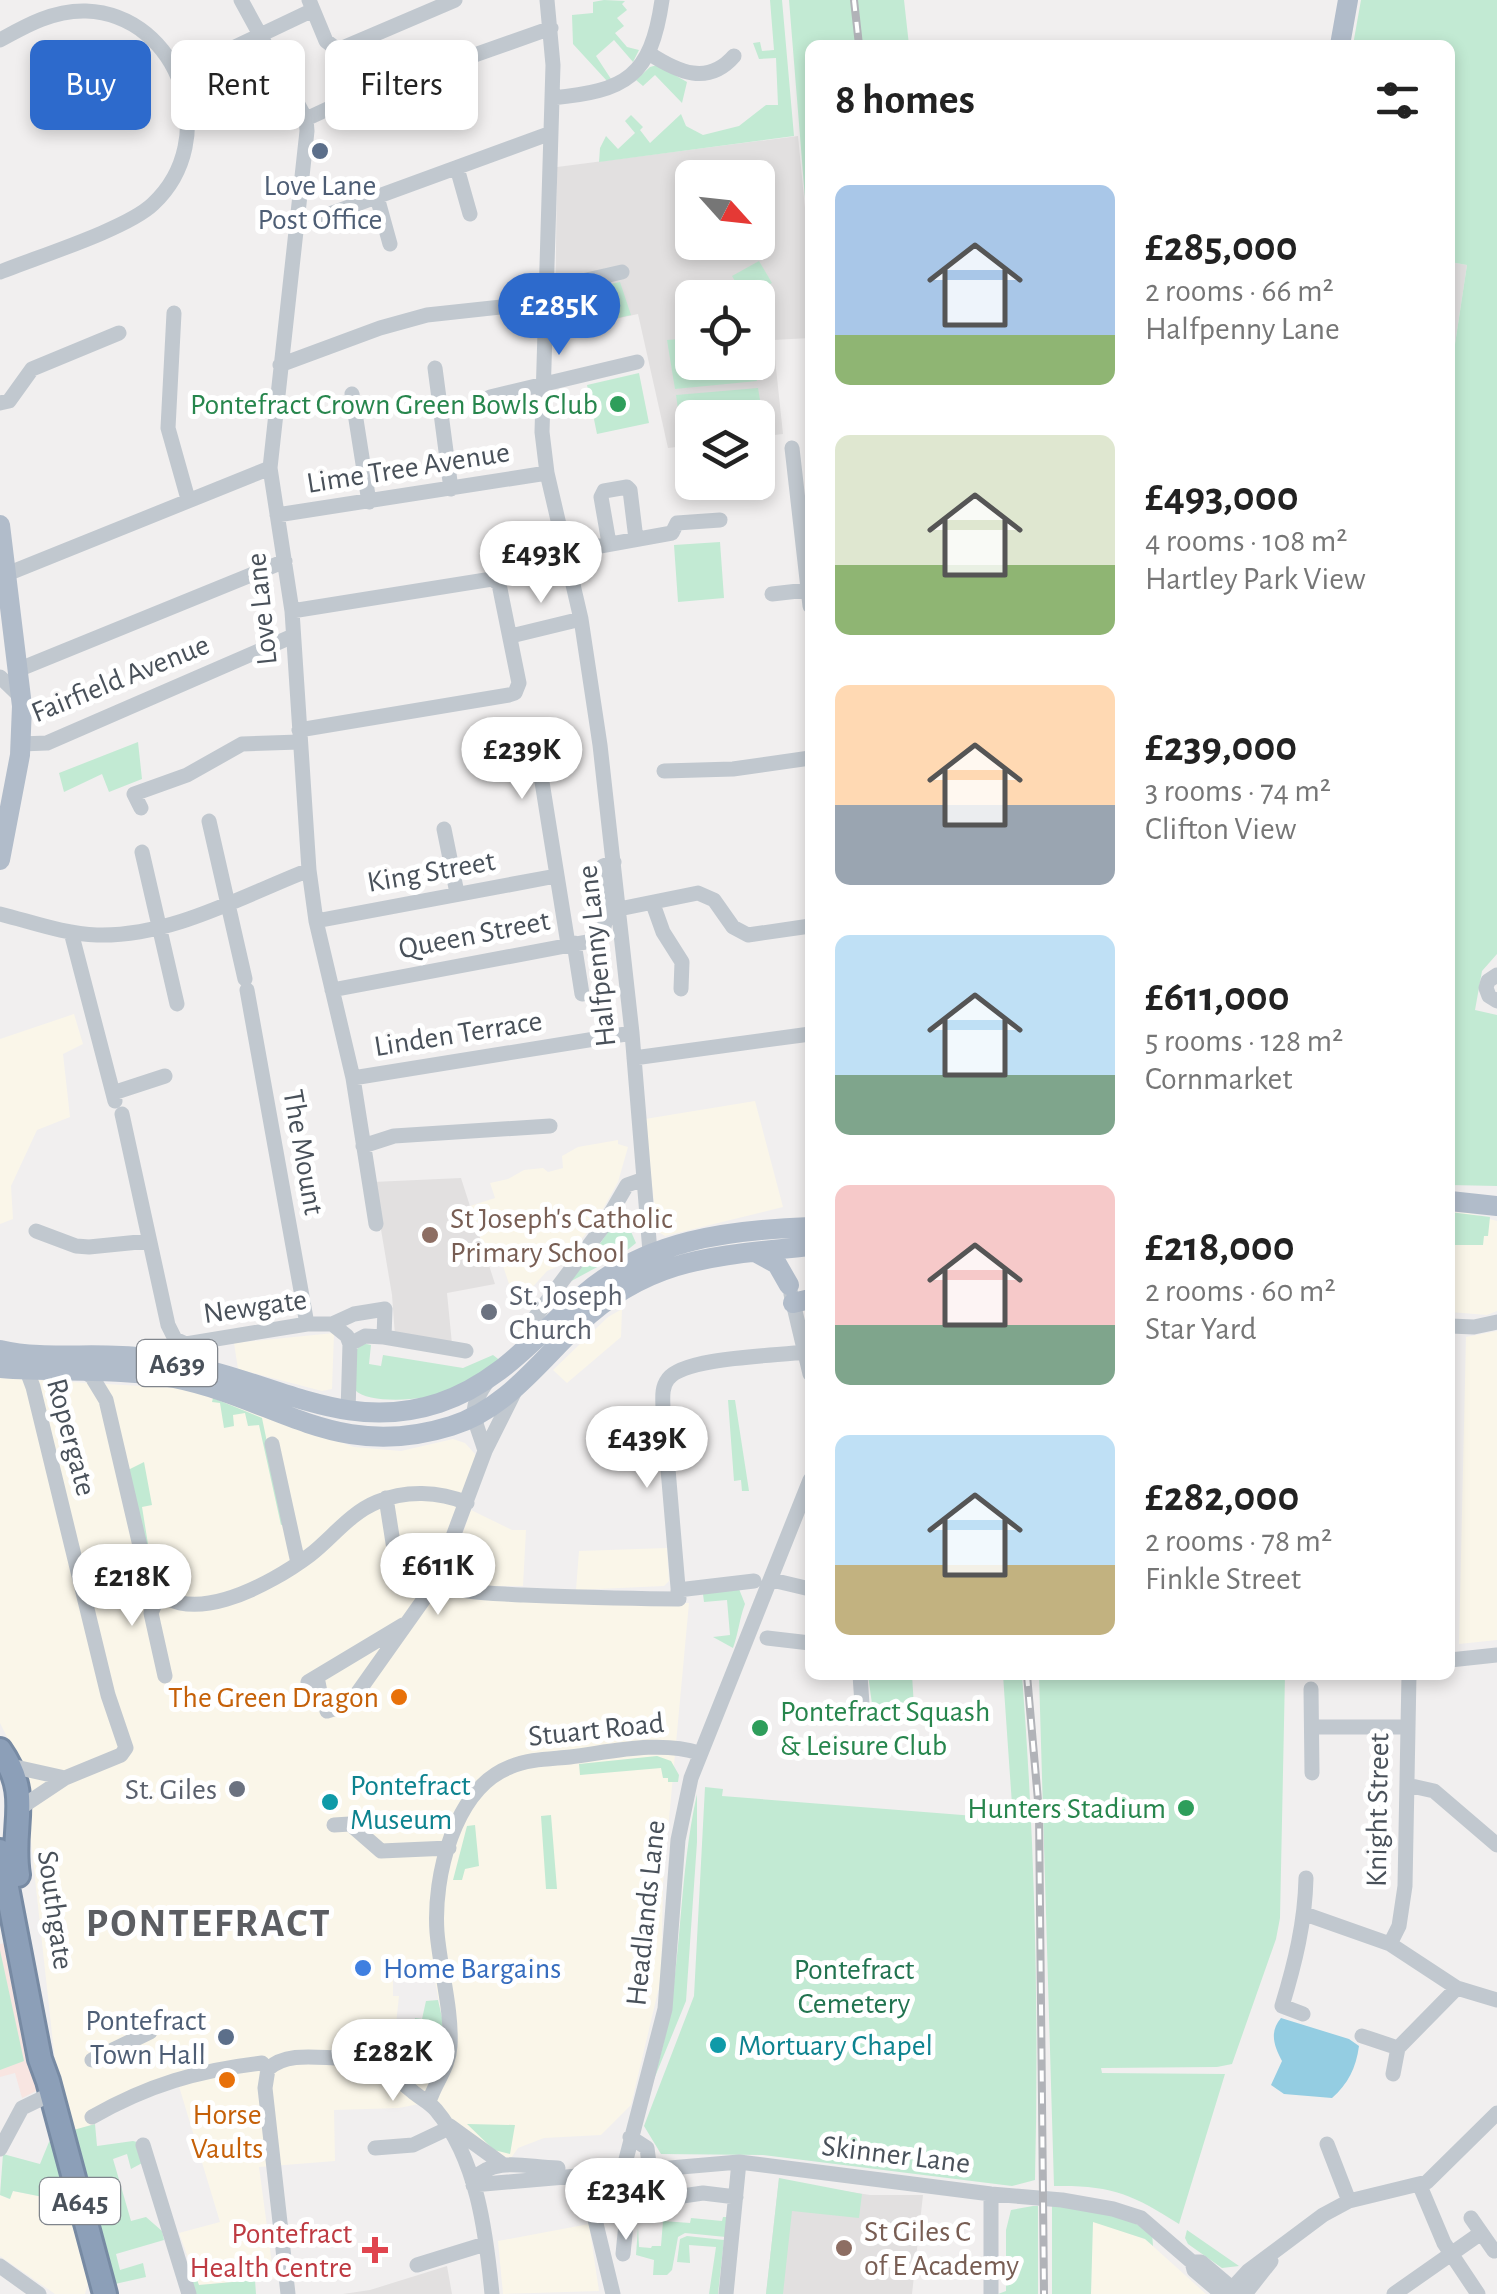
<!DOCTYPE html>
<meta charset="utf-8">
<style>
:root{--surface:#fff;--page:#f6f6f6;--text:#222;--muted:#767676;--accent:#2d6acc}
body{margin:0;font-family:"Alegreya Sans",sans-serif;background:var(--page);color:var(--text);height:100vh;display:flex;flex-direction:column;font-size:38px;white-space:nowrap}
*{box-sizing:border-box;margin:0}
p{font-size:32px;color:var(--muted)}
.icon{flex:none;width:55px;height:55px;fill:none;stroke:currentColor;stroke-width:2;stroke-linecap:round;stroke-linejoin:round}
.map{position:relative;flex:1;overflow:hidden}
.panel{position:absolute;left:805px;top:40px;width:650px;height:1640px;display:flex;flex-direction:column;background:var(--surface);border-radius:15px;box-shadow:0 5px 15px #0003}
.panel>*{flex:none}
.hud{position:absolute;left:30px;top:40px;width:625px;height:90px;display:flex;gap:20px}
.needle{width:65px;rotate:117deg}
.controls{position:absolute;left:675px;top:160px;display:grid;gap:20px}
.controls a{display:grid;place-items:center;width:100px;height:100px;border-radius:15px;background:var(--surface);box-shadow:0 5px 15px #0003;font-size:50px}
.price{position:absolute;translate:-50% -85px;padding:0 22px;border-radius:35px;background:#fff;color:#222;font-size:32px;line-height:65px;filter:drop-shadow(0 2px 5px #0008)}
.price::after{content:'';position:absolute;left:50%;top:60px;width:30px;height:22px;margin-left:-15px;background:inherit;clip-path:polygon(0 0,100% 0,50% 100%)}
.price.on{background:var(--accent);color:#fff}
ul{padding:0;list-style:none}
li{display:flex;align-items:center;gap:30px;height:250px;padding:0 30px}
li span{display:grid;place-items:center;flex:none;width:280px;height:200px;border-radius:15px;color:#555}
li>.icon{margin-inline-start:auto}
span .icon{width:120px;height:120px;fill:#fffc;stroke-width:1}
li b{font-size:42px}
h2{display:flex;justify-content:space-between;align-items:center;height:120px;padding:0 30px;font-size:42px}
.tag{padding:0 35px;border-radius:15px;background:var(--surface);box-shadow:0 5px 15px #0003;font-size:35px;line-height:90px}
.tag.on{background:var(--accent);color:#fff}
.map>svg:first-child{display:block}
</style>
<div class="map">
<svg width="1497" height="2294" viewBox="0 0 1497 2294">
<rect width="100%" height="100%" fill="#f1efef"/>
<!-- commercial -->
<path fill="#faf6e9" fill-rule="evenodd" d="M74,1014L83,1044L63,1054L70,1117L37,1130L11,1186L13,1219L0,1224V1039Z
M755,1101L783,1207L665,1236L657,1231L645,1119Z
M618,1140V1144L628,1147L618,1182L599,1216L563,1264L547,1271L530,1290L513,1296L501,1260L488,1263L470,1206L495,1198L490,1183L508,1179L524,1170L543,1168L548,1172L563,1168L562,1156L578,1147Z
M1450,1212L1469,1213L1497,1221V1311L1487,1315L1450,1312Z
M622,1309L621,1337L567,1383L553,1370L608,1317Z
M1497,1331V1640L1459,1644L1466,1337Z
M334,1333L332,1389L322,1391L238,1369L234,1343Z
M0,1378L176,1388L220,1398L354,1447L401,1451L453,1439L465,1443L475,1454V1470L431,1579L622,1604L689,1603L663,1884L661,1979L631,2105L601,2135L544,2138L518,2148L511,2158L488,2155L429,2102L399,2108L334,2110L335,2161L259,2167L274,2279L198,2285L179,2233L220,2222L178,2083L94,2119L95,2124L70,2131L62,2125L23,1769L0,1723ZM434,1976L443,2022L438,2064L431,2075L417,2082L375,2055L346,2049L350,2026L395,2033L399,1996H393V1978Z
M471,1510L512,1530H526L523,1586H458L454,1582L458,1547Z
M667,1548L669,1581L664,1586L576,1590L579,1551Z
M13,2191L54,2199L73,2225L89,2280L85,2294H55L0,2256V2195L9,2199Z
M1092,2221L1145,2239L1206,2294H1091Z
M589,2224L599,2291L503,2294L498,2241Z"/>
<!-- education -->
<path fill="#e2e0e0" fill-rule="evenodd" d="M798,136L810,260V338L773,340L783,434L758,437V418H692V445L668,448L638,314L555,332L557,167ZM692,178H758V242H692ZM692,298H758V362H692Z
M1450,262L1467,265L1450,377Z
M461,1178L495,1284L447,1293L452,1344L395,1336L392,1295L373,1182Z
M779,2178L787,2182L870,2195H923L912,2294H766Z
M447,2266L452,2294H343L370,2290Z"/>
<!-- medical -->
<path fill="#f8e5e1" d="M12,1942L38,2090L22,2098L15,2073L0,2077V1944Z"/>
<!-- green -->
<path fill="#c2ead3" d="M604,0L625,1L622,4L627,10L617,18L624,26L615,33L627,47L639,50L633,62L614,40L596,56L611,79L607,81L573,44L572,15L593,13V2Z
M770,0H782L794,136L599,162L600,148L606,136L618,149L635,133L625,121L631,115L643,127L640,130L650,143L681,114L686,126L703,135L739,126L766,105H778L776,58L759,59L753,43L760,42L762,51L774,50Z
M789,0H904L909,45H810V260Z
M1361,0H1497V954L1482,971L1475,1010L1497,1015V1186L1450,1185V377L1467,265L1450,262V45H1353Z
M657,65L687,82L682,103L655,75L643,86L636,80L650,67Z
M759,261L772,283L744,297L732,276Z
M620,282L631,315L555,332L556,295Z
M692,338V362L754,363L757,381L675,389L667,340Z
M639,373L649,423L597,434L587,385Z
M758,388L766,436L758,437V418H692V443L683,444L676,395Z
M720,542L724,598L678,602L674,545Z
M138,742L142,779L109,792L102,774L64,792L59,773Z
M622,1211L636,1243L625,1252L564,1285L591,1257Z
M1450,1212L1490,1217L1488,1236H1484L1483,1245H1450Z
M362,1343L371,1345L369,1364L381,1366L383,1355L463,1368L493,1355L502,1362C484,1372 466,1385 447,1392C428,1400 369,1405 355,1390L354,1353Z
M213,1398L262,1418L284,1524L281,1525L259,1425L248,1426L245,1413L233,1415L234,1426L224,1428L220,1403L212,1402Z
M728,1400H735L749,1491H742L741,1480L734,1481Z
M144,1462L152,1505L142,1507L148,1544L145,1545L128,1470Z
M739,1589L745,1604C739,1620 739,1631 733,1648L713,1637L730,1635L727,1600L704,1602L703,1594Z
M868,1675H912L914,1707L872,1704Z
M1003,1675H1022C1035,1843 1039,2012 1035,2180L1012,2186L763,2155L661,2154L644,2126L694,1996L705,1787L723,1789L722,1796L1013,1819Z
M1039,1675H1285L1280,1918L1276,1939L1232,2064L1217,2067L1101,2068L1102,2073L1225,2074L1179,2224C1132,2194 1111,2185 1054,2186Z
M657,1756L671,1761L679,1775L678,1782H668V1778H663L661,1768L580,1775L579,1764Z
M697,1794V1842L686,2001L650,2089C685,1993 675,1892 697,1794Z
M551,1815L557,1889H546L541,1816Z
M475,1825L479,1866L465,1869L462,1880H453L467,1826Z
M0,1950L24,2061L0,2070Z
M438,2000L443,2022L440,2046L413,2038L415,2018L422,2019L426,2001Z
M95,2124L97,2146L133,2141L137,2142L144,2162L131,2169L127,2154L113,2159L131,2221L146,2217L162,2231L164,2240L116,2254L120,2270L143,2263L146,2277L115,2284L70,2131Z
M467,2124L515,2125L510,2154L494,2150Z
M53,2140L80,2236H76L72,2225L53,2199L13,2191L10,2199L0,2195L3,2154L40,2164L49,2142Z
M779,2178L862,2194L859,2218L792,2211L783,2294H766Z
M1052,2205L1124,2218L1152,2232L1153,2246L1145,2239L1093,2222L1091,2294H1052Z
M1033,2206H1038V2294H998L1006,2291V2230L1011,2210Z
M723,2217H728L726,2237L685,2233L678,2237L672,2270L667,2275H653L654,2260L636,2255L638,2227L639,2247L651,2248L652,2246H661L663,2221L690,2223L691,2218L722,2221Z
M1187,2230L1239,2266L1222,2268L1188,2244L1185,2238Z
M687,2236L724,2240L718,2294H709L716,2247L689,2245L690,2263L677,2262L680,2239Z
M190,2262L199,2285L255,2280L256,2294H193L187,2264Z"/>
<!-- water -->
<path fill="#94cde2" d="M1281,2018L1349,2039L1359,2046C1356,2068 1348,2084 1332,2098L1284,2094L1271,2085L1282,2061C1274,2046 1269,2032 1281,2018Z"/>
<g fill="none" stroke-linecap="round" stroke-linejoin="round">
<defs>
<path id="highway" d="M0,1750C33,1797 10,1824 18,1875
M0,1851L40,2059L48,2081L105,2294"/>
</defs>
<!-- highway casing -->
<use href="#highway" stroke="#778aa3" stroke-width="28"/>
<!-- minor -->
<path stroke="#c1c8cf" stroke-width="15" d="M241,0L306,119L307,131L270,468L292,611L309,870L316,921L353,1078L376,1224
M309,0L326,41L338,50L455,0
M547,0L553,65L542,432L547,473L581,619L600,745L632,1033L650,1252
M0,40C27,25 54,10 86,11C181,15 222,140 153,204C127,229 37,257 0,272
M650,54C678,72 708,86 734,56
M178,74L313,10
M552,98C626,91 651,77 662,0
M306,119L347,100L551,28
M457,168L470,214
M377,197L390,244
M299,219H316L551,133
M547,289L622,272
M174,313L168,428L188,499
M280,365L380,328L427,315L546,302
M435,368L451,489
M352,394L369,502
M490,397L637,362
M0,403L9,401L32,369L119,333
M792,448L810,606
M277,515L547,473
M609,543L601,497L604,491L627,487L630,490L636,539
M567,552L672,533L677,523L720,520
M7,574L270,468
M772,594L807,590
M292,611L492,579L499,584L519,683L515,693L509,695L299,730
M511,636L581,619
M20,669L285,561
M0,677L22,698
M21,744L47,743L293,636
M538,757L568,944
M664,771L733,769L810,758
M141,808L134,794L187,775L242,744L299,742
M209,821L245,979
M444,829L457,893
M142,852L177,1004
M653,904L663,932L682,962L681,989
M619,909L698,893L714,900L733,927L748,935L810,926
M0,914C32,922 64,934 97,935C171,937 242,896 309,870
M316,921L556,876
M71,932L115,1101
M574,943L582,994
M1497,975L1488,981L1486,988L1489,996L1497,1001
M247,990L307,1324
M332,990L597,940C613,923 603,892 601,870L603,866L614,862
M634,1058L810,1034
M353,1078L632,1033
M113,1093L165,1076
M122,1114L168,1325L175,1339L186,1344L307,1324H332L354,1314L385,1309L384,1337L365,1336L350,1344
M363,1146L394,1136L550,1126
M36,1231L76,1246L89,1247L149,1241
M791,1294L810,1374
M533,1320L602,1228L627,1185L644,1179
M332,1324L347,1336L350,1344L348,1412
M1450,1326L1474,1327L1497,1322
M384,1337L466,1351
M84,1371L92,1377L106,1400L147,1576C177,1638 273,1583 310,1555C332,1538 350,1513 377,1502C405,1490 439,1491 467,1503
M272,1444L298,1563
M485,1451C476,1419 465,1413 487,1382
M386,1498L396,1562
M772,1580L810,1589
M436,1582C463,1594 492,1593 521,1595C574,1597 626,1599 679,1599L663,1410C663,1399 661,1388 668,1379C684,1357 776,1356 805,1352
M678,1590L754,1581
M160,1593L151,1613L165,1676
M767,1638L810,1643
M1450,1660L1497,1655
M860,1675L862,1704
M317,1677L321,1697L332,1707
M308,1682L403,1625
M1311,1689L1312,1773
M327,1711L343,1706L356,1695L436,1582L485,1451L516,1389
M1312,1727H1406
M11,1766L65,1778
M1407,1785L1434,1791L1497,1845
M20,1808L65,1778L121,1755L126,1748L108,1695L33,1387L27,1371
M334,1825L350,1824L381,1851L449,1848
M1305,1914L1390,1944L1457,1988L1497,2000
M1390,1944L1399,1926L1405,1886L1409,1675
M1303,2014L1282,2006C1295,1963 1305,1923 1306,1878
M1362,2036L1398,2048L1457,1988
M92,2060L150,2032
M268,2069C285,2053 313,2057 335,2058C365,2059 389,2071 412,2091C420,2098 429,2102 436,2110C477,2159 486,2232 492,2294
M268,2069L265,2088L288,2294
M1393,2074L1398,2048
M429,2102C435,2082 449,2068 450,2046C452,2009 440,1969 437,1932C433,1877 454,1789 510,1767C528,1759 551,1759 570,1757C611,1752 659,1740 699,1753
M92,2117C148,2085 199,2070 262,2063L268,2069
M450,2126L501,2163
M630,2137L647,2148L650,2171
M1327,2144L1349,2201
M143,2145L189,2294
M375,2148L413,2145L449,2128
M0,2149L22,2108L51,2094
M623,2171L665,2009L678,1840L691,1778L810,1480
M575,2177L591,2203L613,2294
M472,2180C497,2155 527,2168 558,2168
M473,2185L739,2162L991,2194L1062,2200L1113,2209L1141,2218L1192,2262H1201L1239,2294
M1420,2186L1444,2243L1478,2294
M1471,2218L1494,2251
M623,2254L628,2204L703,2193L736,2197
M1192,2262L1194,2270L1222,2294
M417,2265L485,2244
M0,2266L39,2294
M726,2294L739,2162
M991,2294V2194
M1227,2294L1248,2271L1323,2215L1349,2201L1427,2182L1497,2113
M1245,2294L1271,2261
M1394,2294L1481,2233"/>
<!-- major -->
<path stroke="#b1bcca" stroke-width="20" d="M1340,45L1348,0
M0,525L22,706L20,755L0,860
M1450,1201L1497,1206
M755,1252L777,1264L789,1285
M793,1303L810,1299
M0,1350C47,1361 96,1351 144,1358C169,1361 194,1366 218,1373C294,1394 357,1430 439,1403C500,1383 536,1336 583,1295C646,1240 729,1230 810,1227
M0,1368C57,1373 117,1367 174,1378C278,1399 336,1462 451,1426C506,1409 539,1362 579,1324C650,1256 719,1256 810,1246"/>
<!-- highway -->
<use href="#highway" stroke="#8c9fb8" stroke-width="22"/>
<defs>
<path id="rail" d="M854,0L859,45
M1027,1675L1039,1812L1044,2294"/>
</defs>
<!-- rail casing -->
<use href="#rail" stroke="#b1b3b8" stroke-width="8"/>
<!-- rail -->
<use href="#rail" stroke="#fff" stroke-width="4" stroke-dasharray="11" stroke-linecap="butt"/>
</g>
<!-- markers -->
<g fill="#5c6f8a" stroke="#fff" stroke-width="4">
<circle cx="320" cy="151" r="10"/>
<circle cx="226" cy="2037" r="10"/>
</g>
<g fill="#2e9e5b" stroke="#fff" stroke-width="4">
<circle cx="618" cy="404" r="10"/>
<circle cx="760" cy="1728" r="10"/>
<circle cx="1186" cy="1808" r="10"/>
</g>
<g fill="#8d6e63" stroke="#fff" stroke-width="4">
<circle cx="430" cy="1235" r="10"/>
<circle cx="844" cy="2248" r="10"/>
</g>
<g fill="#6b7280" stroke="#fff" stroke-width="4">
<circle cx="489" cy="1312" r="10"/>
<circle cx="237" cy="1789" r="10"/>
</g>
<g fill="#e8710a" stroke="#fff" stroke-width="4">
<circle cx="399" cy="1697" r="10"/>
<circle cx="227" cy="2080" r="10"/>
</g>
<g fill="#0f9aa8" stroke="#fff" stroke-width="4">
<circle cx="330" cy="1802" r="10"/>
<circle cx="718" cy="2045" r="10"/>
</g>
<circle fill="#3f7fe0" stroke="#fff" stroke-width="4" cx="363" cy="1968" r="10"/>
<path fill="#e0444e" stroke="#fff" stroke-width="4" d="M370 2235h10v10h10v10h-10v10h-10v-10h-10v-10h10z"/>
<g text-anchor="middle" stroke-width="10" stroke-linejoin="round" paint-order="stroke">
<!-- shield labels -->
<g fill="#fff" stroke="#80858c" stroke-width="2.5">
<rect x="137" y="1340" width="80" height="46" rx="8"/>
<rect x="40" y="2178" width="80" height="46" rx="8"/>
</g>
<g font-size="28" font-weight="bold" fill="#49515a">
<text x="177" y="1373">A639</text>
<text x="80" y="2211">A645</text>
</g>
<!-- service labels -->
<g font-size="30" fill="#4e5e75" stroke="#fff">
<text x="320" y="195">Love Lane<tspan x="320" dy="34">Post Office</tspan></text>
<text x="206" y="2030" text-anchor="end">Pontefract<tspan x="206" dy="34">Town Hall</tspan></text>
</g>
<!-- leisure labels -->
<g font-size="30" fill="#27864d" stroke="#fff" text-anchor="end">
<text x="598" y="414">Pontefract Crown Green Bowls Club</text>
<text x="780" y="1721" text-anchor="start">Pontefract Squash<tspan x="780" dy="34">&amp; Leisure Club</tspan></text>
<text x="1166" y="1818">Hunters Stadium</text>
</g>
<!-- street labels -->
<g font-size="30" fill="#49515a" stroke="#fff">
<text transform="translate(408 467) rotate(-9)" y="10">Lime Tree Avenue</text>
<text transform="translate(261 609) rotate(-96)" y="10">Love Lane</text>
<text transform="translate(120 678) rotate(-22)" y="10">Fairfield Avenue</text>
<text transform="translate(431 871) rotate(-10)" y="10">King Street</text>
<text transform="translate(474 934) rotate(-11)" y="10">Queen Street</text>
<text transform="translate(596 956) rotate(-96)" y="10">Halfpenny Lane</text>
<text transform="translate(458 1033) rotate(-9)" y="10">Linden Terrace</text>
<text transform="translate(304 1152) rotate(80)" y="10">The Mount</text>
<text transform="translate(255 1306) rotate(-8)" y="10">Newgate</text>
<text transform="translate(72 1437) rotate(75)" y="10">Ropergate</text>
<text transform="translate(596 1729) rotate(-6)" y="10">Stuart Road</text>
<text transform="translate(1377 1810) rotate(-89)" y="10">Knight Street</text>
<text transform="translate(56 1910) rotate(82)" y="10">Southgate</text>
<text transform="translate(645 1913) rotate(-84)" y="10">Headlands Lane</text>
<text transform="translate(896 2154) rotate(7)" y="10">Skinner Lane</text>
</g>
<!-- education labels -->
<g font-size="30" fill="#785e54" stroke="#fff" text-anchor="start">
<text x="450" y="1228">St Joseph's Catholic<tspan x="450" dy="34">Primary School</tspan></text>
<text x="864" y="2241">St Giles C<tspan x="864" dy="34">of E Academy</tspan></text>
</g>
<!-- worship labels -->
<g font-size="30" fill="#5b616d" stroke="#fff" text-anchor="start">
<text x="509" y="1305">St. Joseph<tspan x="509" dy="34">Church</tspan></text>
<text x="217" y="1799" text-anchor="end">St. Giles</text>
</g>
<!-- food labels -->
<g font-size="30" fill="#c56008" stroke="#fff" text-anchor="end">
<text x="379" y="1707">The Green Dragon</text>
<text x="227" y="2124" text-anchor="middle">Horse<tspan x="227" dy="34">Vaults</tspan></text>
</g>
<!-- culture labels -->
<g font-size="30" fill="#0d838f" stroke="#fff" text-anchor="start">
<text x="350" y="1795">Pontefract<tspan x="350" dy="34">Museum</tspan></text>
<text x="738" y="2055">Mortuary Chapel</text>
</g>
<!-- shop labels -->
<g font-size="30" fill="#366cbe" stroke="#fff" text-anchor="start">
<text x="383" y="1978">Home Bargains</text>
</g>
<!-- park labels -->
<g font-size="30" fill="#21734f" stroke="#fff">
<text x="854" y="1979">Pontefract<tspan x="854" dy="34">Cemetery</tspan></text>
</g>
<!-- health labels -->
<g font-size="30" fill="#be3a42" stroke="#fff" text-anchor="end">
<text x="352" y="2243">Pontefract<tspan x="352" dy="34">Health Centre</tspan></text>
</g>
<!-- district labels -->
<g font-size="40" font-weight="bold" letter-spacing="2.5" fill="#5c5e62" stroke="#fff">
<text x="209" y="1936">PONTEFRACT</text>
</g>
</g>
</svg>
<div class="controls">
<a><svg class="needle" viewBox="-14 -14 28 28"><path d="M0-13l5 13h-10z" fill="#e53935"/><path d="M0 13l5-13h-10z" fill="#767676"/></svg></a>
<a><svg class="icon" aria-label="locate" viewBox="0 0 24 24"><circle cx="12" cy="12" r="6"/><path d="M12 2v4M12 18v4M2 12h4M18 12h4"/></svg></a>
<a><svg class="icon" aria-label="layers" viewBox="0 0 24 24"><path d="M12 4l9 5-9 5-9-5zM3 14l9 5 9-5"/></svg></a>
</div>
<b class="price on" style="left:559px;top:358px">£285K</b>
<b class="price" style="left:541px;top:606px">£493K</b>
<b class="price" style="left:522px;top:802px">£239K</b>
<b class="price" style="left:647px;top:1491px">£439K</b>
<b class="price" style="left:438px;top:1618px">£611K</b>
<b class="price" style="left:132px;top:1629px">£218K</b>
<b class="price" style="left:393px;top:2104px">£282K</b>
<b class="price" style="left:626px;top:2243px">£234K</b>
<div class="hud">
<a class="tag on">Buy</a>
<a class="tag">Rent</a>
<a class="tag">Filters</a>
</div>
<section class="panel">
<h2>8 homes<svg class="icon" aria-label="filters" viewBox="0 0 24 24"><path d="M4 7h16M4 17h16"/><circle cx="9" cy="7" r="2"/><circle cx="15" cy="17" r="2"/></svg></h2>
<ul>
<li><span style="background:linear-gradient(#a9c7e8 75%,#8fb573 0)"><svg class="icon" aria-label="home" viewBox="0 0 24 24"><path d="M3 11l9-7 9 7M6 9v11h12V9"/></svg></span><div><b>£285,000</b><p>2 rooms · 66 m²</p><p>Halfpenny Lane</p></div></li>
<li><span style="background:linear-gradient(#dfe7d0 65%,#8fb573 0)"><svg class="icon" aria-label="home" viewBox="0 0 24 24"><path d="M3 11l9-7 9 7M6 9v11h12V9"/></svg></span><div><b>£493,000</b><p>4 rooms · 108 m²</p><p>Hartley Park View</p></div></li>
<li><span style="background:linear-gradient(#ffd9b3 60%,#9aa5b1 0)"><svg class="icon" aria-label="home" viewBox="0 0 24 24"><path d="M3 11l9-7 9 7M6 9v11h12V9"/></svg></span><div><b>£239,000</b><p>3 rooms · 74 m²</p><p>Clifton View</p></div></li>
<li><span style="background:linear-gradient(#bfe0f5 70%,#7fa58c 0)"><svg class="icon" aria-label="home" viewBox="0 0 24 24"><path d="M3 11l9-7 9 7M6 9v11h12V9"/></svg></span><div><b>£611,000</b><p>5 rooms · 128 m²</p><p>Cornmarket</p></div></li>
<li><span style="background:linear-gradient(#f6c9c9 70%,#7fa58c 0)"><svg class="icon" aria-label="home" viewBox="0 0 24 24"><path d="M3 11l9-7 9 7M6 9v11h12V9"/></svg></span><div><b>£218,000</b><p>2 rooms · 60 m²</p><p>Star Yard</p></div></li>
<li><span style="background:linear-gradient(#bfe0f5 65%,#c2b280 0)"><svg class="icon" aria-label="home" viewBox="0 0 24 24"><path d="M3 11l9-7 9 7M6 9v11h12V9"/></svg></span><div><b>£282,000</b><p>2 rooms · 78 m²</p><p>Finkle Street</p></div></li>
</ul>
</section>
</div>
